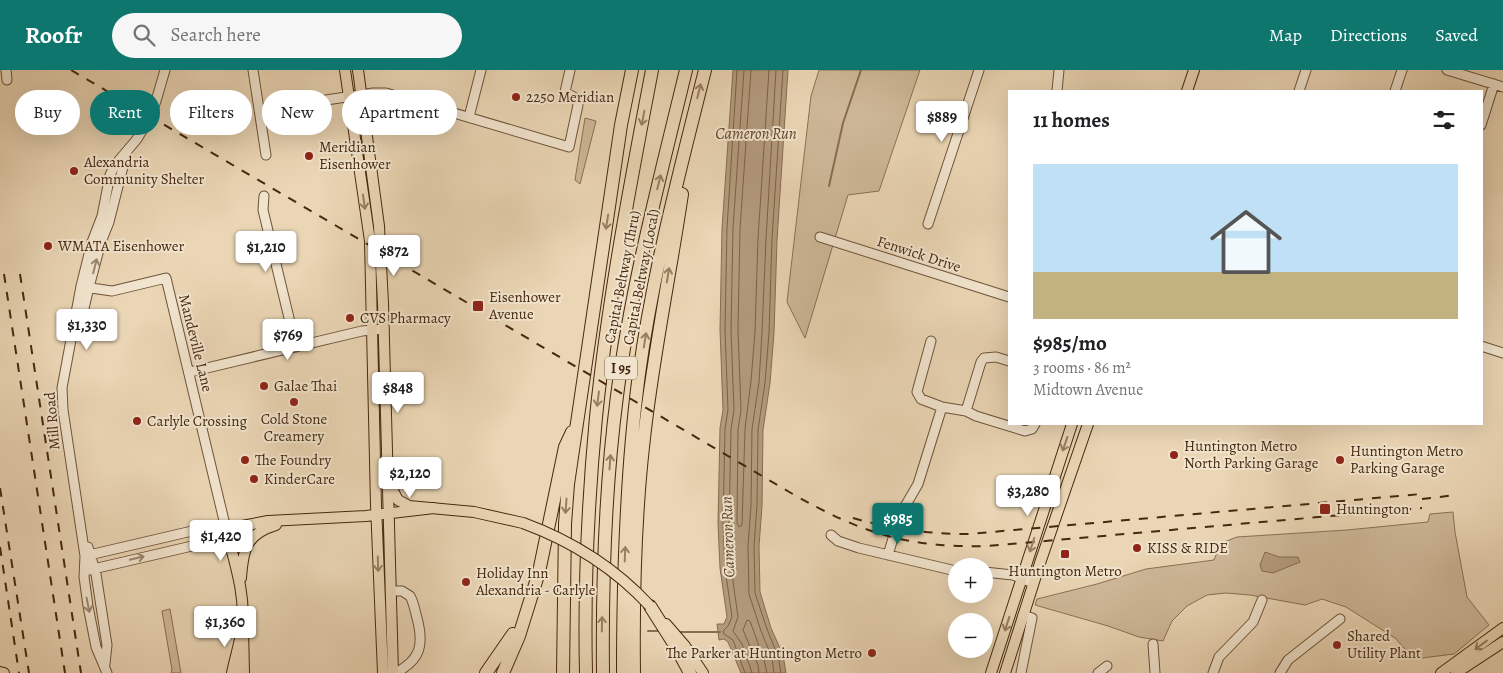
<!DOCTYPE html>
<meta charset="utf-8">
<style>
:root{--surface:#fff;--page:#f6f6f6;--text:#202124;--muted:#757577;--line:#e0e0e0;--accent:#0f766e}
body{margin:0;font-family:Alegreya,serif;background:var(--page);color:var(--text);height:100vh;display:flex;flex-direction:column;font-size:19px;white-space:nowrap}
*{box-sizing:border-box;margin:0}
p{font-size:16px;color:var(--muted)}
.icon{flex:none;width:28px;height:28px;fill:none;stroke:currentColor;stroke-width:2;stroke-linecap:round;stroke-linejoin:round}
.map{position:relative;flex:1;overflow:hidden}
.panel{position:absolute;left:1008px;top:20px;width:475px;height:335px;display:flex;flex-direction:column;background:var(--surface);border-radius:0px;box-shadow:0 5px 20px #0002}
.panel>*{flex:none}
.hud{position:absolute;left:15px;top:20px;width:475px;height:45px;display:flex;gap:10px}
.controls{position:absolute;left:948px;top:488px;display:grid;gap:10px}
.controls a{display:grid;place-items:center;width:45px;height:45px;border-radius:50%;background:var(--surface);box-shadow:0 5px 20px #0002;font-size:25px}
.price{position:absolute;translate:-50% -42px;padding:0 11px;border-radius:5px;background:#fff;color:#222;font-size:16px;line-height:32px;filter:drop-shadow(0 1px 2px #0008)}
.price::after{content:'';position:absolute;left:50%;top:30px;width:15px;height:11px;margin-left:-8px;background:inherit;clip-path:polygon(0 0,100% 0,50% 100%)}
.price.selected{background:var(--accent);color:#fff}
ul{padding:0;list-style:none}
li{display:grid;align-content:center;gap:10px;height:265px;padding:0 25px}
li+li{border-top:1px solid var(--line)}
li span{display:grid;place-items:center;height:155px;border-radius:0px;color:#555}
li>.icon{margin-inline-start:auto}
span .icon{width:90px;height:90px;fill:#fffc;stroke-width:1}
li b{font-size:21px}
h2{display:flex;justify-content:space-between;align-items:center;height:60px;padding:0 25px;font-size:21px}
.chip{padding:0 18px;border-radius:22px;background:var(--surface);box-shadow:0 5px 20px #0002;font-size:18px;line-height:45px}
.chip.selected{background:var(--accent);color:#fff}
header{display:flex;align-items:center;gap:30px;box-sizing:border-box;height:70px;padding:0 25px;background:var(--accent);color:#fff}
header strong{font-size:24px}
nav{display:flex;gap:28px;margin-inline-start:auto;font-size:18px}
.search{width:350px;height:45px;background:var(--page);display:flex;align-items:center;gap:12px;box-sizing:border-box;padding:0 18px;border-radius:28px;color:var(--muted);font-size:19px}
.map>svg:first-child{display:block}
</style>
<header>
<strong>Roofr</strong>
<div class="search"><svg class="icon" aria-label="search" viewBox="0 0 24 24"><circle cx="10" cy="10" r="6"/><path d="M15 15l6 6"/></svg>Search here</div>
<nav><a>Map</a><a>Directions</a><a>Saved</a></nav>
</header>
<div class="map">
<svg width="1503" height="603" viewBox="0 0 1503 603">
<rect width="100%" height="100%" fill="#ead5b4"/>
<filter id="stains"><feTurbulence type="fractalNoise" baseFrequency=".004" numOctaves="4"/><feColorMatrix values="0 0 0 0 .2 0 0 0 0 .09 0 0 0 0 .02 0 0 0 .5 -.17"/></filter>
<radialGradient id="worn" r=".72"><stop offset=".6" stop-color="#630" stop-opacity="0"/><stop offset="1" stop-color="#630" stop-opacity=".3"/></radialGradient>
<!-- green -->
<path fill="#ceb898" stroke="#8a7053" d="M819,0H920L879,121L848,125L805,268L787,232L811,26Z
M585,48L596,51L580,114L575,110Z
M1453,442L1455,462L1467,527L1489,555L1454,584L1414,589L1395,568L1346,537L1322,529L1305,535L1250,525L1226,523L1207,525L1187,536L1172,551L1163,571L1139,567L1108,556L1035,535L1037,529L1097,514L1146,499L1214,490L1221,473L1237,467L1347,460L1428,452L1430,444Z
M170,539L181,603H171L172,600L162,541Z"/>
<!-- water -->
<path fill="#b29a7c" stroke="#876c50" d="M733,0H788L777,170L774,263L770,313L763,360L762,436L759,476L760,522L771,558L783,585L786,603H741L728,572L724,569L719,570L717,554H724L727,547L720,498L718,453L720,358L723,340L720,260L722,158Z
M1265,482L1279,487H1298L1300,492L1273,503L1262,501L1260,495Z"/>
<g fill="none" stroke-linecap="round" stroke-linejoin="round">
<!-- shore -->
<path stroke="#7c6145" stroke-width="1" d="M737,0L727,158L725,260L728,340L725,359L723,453L725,498L732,547L728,556L723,561L724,564L733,570L745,603
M744,0L733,158L731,260L734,340L731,359L729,453L731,497L738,547L733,561L742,574L752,603
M751,0L740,159L738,260L741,340L738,360L737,453L739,457L742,455L745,359L751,311L755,262L758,169L769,0
M759,603L758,595L743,560L747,550L750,551L764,590L767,603
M774,603L772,588L761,561L749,524L748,476L751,435L752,359L759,312L762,263L766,169L776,0
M781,603L778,586L767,559L755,523L754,476L757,435L758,360L765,313L769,263L772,169L783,0"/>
<!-- stream -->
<path stroke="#876c50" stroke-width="2" d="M829,116L843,53L861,0
M648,561H661
M678,562H720"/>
<defs>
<path id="minor" d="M6,0L7,10
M253,0L266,85
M1447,0L1503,17
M1057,21L1059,0
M1299,21L1306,0
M1395,21L1402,0
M259,40L373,23H386L569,77L578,35L577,29L565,22L570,0
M469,47L481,0
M1481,55L1494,14
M264,126L263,140L296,277
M928,154L979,0
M820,167L1009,227
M84,217L112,221L166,208L226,459
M78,264L89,217L101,172L109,152L127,81
M931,271L917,322L921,329L942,337L966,341L976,346L1025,361L1032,359L1035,354
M1481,276L1503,283
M190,302L362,261L384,259
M966,341L981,292L984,288L996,287L1009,291
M831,465L838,471L859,478L956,501
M88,477L96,504L107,575L105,594
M888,485L900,445L918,414L942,337
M85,486L205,458L226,459
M89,500L192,476L217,467L226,459
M984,502L1013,505L1033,513
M391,521H402L410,526C414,533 415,541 417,548C424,575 421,590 395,603
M1153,574L1155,603
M107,603L96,577L88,536L84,507L85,486L63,340L62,318L81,216L92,172L102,146L110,105L115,95L137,69L149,49L156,31L165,0
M1021,603L1032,548L1023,545
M1098,603L1107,596
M1213,603L1219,587L1253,552L1262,530
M1280,603L1288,590L1340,549"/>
<path id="major" d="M345,0L370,171L376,435L383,603
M358,0L379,156L383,233L393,603
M1187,21L1194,0
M390,415L398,430L409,436L474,442L523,453
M241,508C243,479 246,464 276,455
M666,554L685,576L703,603
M0,602L4,603
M232,603C235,588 240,573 242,558C246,524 234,491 226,459L268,451L366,446L434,438
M991,603L1072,354
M1005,603L1040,493L1088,354
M1441,603L1503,558
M1456,603L1503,572"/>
<path id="highway" d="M650,536L676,577L690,603
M242,558L243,603
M486,603L513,564
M503,603L519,566L539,502L565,377L572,362
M563,603L565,454L568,414L621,55L632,0
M586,603C584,518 588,432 596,347C608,230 630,115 652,0
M603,603C602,511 605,418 617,326C631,216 660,108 686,0
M623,603C623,504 626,403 639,304C653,201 680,100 705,0
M634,603C633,525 635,445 644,368C653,286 670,205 682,124"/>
</defs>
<!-- minor casing -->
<use href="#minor" stroke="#6f5338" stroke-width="11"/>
<!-- major casing -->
<use href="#major" stroke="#46280e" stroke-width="12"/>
<!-- highway casing -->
<use href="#highway" stroke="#46280e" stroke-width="14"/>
<!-- minor -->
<use href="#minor" stroke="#f1e4ce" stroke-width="9"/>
<!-- major -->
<use href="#major" stroke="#ead5b4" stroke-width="10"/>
<!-- highway -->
<use href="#highway" stroke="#ead5b4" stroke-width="12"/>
<!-- rail -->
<path stroke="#46280e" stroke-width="2" stroke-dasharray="9 9" stroke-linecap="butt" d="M71,0L791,423C861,463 907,478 988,476L1422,438
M4,204L65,603
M20,204L81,603
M0,418L29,603
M1422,429L1456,425
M853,448C891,459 928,464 969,464L1421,424
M0,477L19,603"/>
<defs>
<path id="major-bridge" d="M523,453C572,471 614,497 650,536"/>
</defs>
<!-- major-bridge casing -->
<use href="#major-bridge" stroke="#46280e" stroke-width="12" stroke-linecap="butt"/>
<!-- major-bridge -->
<use href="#major-bridge" stroke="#ead5b4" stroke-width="10"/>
</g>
<!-- one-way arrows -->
<defs><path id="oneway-shaft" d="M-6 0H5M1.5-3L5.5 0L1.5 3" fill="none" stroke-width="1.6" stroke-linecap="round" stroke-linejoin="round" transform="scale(1.25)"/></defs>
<g stroke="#987e61">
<use href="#oneway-shaft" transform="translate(699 21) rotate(-76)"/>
<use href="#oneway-shaft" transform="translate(643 48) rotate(101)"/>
<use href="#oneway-shaft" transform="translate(659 112) rotate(-76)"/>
<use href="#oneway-shaft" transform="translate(364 132) rotate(82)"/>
<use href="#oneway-shaft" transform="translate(607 152) rotate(99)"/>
<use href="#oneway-shaft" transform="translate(668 205) rotate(-81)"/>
<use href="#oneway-shaft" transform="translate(645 270) rotate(-81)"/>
<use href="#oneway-shaft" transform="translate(598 329) rotate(97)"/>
<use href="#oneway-shaft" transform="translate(1065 374) rotate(109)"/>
<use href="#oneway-shaft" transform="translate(610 392) rotate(-86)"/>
<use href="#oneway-shaft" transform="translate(566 436) rotate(94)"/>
<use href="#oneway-shaft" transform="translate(1032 475) rotate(108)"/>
<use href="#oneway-shaft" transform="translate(625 484) rotate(-88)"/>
<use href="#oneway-shaft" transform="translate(378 494) rotate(88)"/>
<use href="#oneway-shaft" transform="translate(602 554) rotate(-89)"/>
<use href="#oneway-shaft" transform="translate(1007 554) rotate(108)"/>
<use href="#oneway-shaft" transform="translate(1481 575) rotate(143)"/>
</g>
<g stroke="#9c866e">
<use href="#oneway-shaft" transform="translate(95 196) rotate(-76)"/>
<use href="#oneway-shaft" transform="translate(137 488) rotate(-14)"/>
<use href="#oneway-shaft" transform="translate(88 535) rotate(79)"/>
</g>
<!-- markers -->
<g fill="#8f2418" stroke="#f1e4ce" stroke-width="2">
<circle cx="516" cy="27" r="5"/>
<circle cx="309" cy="86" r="5"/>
<circle cx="74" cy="101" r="5"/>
<circle cx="48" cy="176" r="5"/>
<rect x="472" y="230" width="12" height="12" rx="2.5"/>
<circle cx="350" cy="248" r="5"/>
<circle cx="264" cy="316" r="5"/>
<circle cx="294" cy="332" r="5"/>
<circle cx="137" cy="351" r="5"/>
<circle cx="1174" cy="385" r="5"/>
<circle cx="245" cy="390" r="5"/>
<circle cx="1340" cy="390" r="5"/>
<circle cx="254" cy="409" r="5"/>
<rect x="1319" y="433" width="12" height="12" rx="2.5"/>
<circle cx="1137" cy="478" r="5"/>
<rect x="1060" y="479" width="10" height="10" rx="2.5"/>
<circle cx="466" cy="512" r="5"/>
<circle cx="1337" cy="575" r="5"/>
<circle cx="872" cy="583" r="5"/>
</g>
<g text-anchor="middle" stroke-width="4" stroke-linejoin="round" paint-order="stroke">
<!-- shield labels -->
<rect fill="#f1e4ce" stroke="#796048" stroke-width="1" x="605" y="286.5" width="32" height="23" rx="4"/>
<g font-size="14" font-weight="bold" fill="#46280e">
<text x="621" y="303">I 95</text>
</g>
<!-- poi labels -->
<g font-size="15" fill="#46280e" stroke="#f1e4ce" text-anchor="start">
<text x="526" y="32">2250 Meridian</text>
<text x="319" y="82">Meridian<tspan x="319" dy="17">Eisenhower</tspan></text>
<text x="84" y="97">Alexandria<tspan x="84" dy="17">Community Shelter</tspan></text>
<text x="58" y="181">WMATA Eisenhower</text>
<text x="489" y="232">Eisenhower<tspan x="489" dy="17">Avenue</tspan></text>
<text x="360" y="253">CVS Pharmacy</text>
<text x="274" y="321">Galae Thai</text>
<text x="294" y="354" text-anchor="middle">Cold Stone<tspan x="294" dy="17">Creamery</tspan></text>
<text x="147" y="356">Carlyle Crossing</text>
<text x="1184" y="381">Huntington Metro<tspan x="1184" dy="17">North Parking Garage</tspan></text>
<text x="1350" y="386">Huntington Metro<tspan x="1350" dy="17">Parking Garage</tspan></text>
<text x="255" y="395">The Foundry</text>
<text x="264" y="414">KinderCare</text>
<text x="1336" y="444">Huntington</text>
<text x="1147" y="483">KISS &amp; RIDE</text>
<text x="1065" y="506" text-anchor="middle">Huntington Metro</text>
<text x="476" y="508">Holiday Inn<tspan x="476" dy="17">Alexandria - Carlyle</tspan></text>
<text x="1347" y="571">Shared<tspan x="1347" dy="17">Utility Plant</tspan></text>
<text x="862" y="588" text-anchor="end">The Parker at Huntington Metro</text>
</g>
<!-- street labels -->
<g font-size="15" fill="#46280e" stroke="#f1e4ce">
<text transform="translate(919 184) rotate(18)" y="5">Fenwick Drive</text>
<text transform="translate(622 207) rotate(-79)" y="5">Capital Beltway (Thru)</text>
<text transform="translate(641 207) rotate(-79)" y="5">Capital Beltway (Local)</text>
<text transform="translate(196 273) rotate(76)" y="5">Mandeville Lane</text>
<text transform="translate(52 351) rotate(-95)" y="5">Mill Road</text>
</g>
<!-- water labels -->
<g font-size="16" font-style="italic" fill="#61442a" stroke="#f1e4ce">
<text x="756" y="69">Cameron Run</text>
<text transform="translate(727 467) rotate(-92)" y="6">Cameron Run</text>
</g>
</g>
<rect width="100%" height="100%" filter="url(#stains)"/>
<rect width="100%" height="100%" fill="url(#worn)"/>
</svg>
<div class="controls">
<a>+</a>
<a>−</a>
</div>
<b class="price" style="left:942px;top:73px">$889</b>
<b class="price" style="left:266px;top:203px">$1,210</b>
<b class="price" style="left:394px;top:207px">$872</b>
<b class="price" style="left:87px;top:281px">$1,330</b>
<b class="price" style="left:288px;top:291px">$769</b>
<b class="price" style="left:398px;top:344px">$848</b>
<b class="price" style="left:410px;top:429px">$2,120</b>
<b class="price" style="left:1028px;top:447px">$3,280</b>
<b class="price selected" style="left:898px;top:475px">$985</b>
<b class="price" style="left:221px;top:492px">$1,420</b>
<b class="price" style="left:225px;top:578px">$1,360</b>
<div class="hud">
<a class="chip">Buy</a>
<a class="chip selected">Rent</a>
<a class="chip">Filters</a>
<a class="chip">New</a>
<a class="chip">Apartment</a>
</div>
<section class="panel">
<h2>11 homes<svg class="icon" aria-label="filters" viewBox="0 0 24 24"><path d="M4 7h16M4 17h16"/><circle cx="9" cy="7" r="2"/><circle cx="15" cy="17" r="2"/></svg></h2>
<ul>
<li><span style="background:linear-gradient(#bfe0f5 70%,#c2b280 0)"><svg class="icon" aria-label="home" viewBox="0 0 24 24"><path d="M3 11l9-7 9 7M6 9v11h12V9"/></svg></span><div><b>$985/mo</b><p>3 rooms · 86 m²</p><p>Midtown Avenue</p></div></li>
</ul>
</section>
</div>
